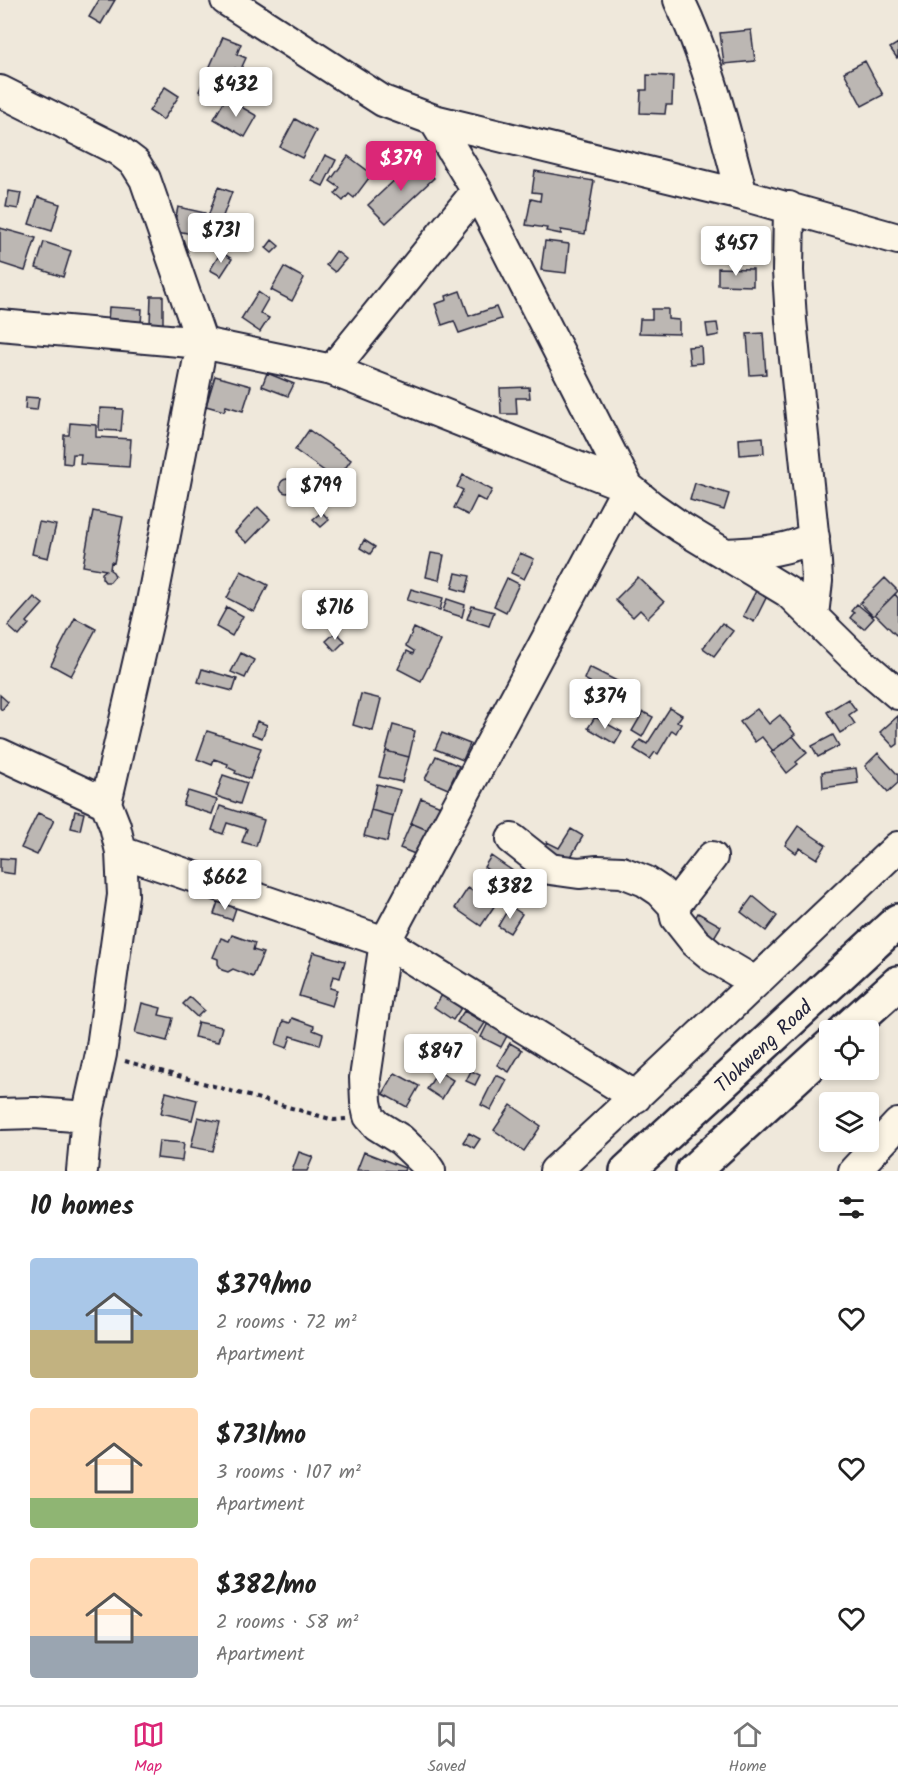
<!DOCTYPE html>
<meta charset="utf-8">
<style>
:root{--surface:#fff;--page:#f6f6f6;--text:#222;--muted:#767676;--line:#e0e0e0;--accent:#db2777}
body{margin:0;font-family:Kalam,sans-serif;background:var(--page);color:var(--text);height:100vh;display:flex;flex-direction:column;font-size:22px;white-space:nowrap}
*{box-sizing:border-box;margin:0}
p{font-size:20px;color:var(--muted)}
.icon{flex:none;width:33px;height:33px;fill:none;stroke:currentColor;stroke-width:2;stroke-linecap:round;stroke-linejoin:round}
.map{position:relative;height:1171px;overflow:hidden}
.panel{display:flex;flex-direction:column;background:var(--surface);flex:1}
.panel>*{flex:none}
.tools{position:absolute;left:819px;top:1020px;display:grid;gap:12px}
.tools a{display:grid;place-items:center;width:60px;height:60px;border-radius:6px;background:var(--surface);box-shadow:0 3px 9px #0003;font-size:30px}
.price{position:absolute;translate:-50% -51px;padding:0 14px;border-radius:6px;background:#fff;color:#222;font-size:20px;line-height:39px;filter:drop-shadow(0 2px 3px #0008)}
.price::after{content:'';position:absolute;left:50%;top:36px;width:18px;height:14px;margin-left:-9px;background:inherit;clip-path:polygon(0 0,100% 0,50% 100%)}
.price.on{background:var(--accent);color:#fff}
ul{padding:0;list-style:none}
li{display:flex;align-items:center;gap:18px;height:150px;padding:0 30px}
li span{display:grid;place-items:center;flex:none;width:168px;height:120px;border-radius:6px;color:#555}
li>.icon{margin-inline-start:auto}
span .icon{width:72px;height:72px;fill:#fffc;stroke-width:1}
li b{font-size:26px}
h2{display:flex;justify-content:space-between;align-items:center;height:72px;padding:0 30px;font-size:26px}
.dock{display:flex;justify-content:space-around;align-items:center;height:84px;border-top:2px solid var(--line);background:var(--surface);font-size:16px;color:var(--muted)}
.dock a{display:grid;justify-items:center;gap:3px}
.dock .on{color:var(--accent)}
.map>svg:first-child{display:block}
</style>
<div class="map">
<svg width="898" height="1171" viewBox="0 0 898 1171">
<rect width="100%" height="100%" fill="#efe8db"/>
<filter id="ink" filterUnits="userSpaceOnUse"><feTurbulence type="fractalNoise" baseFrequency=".0167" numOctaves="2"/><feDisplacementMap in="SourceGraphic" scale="12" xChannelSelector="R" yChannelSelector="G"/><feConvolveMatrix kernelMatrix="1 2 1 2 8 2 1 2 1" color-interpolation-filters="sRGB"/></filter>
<g filter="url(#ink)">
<!-- building -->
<path fill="#bcb7b3" stroke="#22223b" stroke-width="1.5" d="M99,0H115L101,24L89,17Z
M751,30L755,61L724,64L720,33Z
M223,37L241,44L237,54L246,58L240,71L235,68L225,89L217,86L212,96L199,91Z
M898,43V57L897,58L890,48Z
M865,61L883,95L862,106L844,72Z
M647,75L673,76L672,105H666L665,114L640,113L641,90H647Z
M165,87L179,96L163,120L149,111Z
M226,98L257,116L245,137L214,119Z
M295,119L316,131L302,158L280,147Z
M325,155L336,160L323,186L312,181Z
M348,156L372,174L354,198L349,194L343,201L335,194L340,188L330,181Z
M416,160L434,178L386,223L368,205Z
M535,171L594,181L585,234L561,230V234L546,231L547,228L526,225L531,199L540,201L541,193L532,192Z
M218,187L232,192L220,224L207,220Z
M9,191L21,193L18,209L6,207Z
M38,197L60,204L52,231L29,224Z
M178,207L205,213L201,236L173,230Z
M0,228L36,238L25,271L0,263Z
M272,240L279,246L272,253L266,248Z
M545,241L569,244L566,273L541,270Z
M44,242L71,251L63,277L36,268Z
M336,251L346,259L335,272L326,265Z
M221,252L232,259L221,276L210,270Z
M284,267L304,278L292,301L271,290Z
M718,268L753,269V286L718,285Z
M460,291L469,316L496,307L501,319L459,333L454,321L442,325L435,304L447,300L446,296Z
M258,292L268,299L260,313L269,318L260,332L241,319Z
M151,296H163V325H150Z
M109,307L142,309L141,324L108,322Z
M652,309H668V319L679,320V334L639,333L640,319H652Z
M717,323L719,335L708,337L706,324Z
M763,333L766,374L750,375L747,334Z
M701,346L702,363L690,364L688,347Z
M267,373L294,384L288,396L262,386Z
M215,376L251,386L243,411L226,406L224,411L206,406Z
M529,387L530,398H516L517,414H501L500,388Z
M26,397L39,398L37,410L25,409Z
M100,408L123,409L121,431L99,430Z
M70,423L96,425V437L131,439L129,467L80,464L81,454H73L72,464L63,463L64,435H69Z
M309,430L351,460L337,480L295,450Z
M763,437L764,453L740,455L739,439Z
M463,475L492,490L486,502L477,497L468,515L454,508L463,490L457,487Z
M280 486a7 7 0 1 1 14 0a7 7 0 1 1-14 0Z
M695,483L729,494L724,510L690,500Z
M258,507L270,519L247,543L235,532Z
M93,511L123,517L114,563L111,562L110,570L113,572L115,576L110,582H105L102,578V573L106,570L83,566Z
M322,512L329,520L321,527L313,519Z
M39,522L56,525L48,558L32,554Z
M364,540L375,547L370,554L360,548Z
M431,553L444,555L439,580L426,577Z
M520,553L534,559L524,579L511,573Z
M241,571L268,585L254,612L227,598Z
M456,573L470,576L466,592L452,588Z
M638,577L664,602L648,618L640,610L633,617L615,600Z
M507,578L519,584L506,612L494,606Z
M885,578L898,591L873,616L860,603Z
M411,589L443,598L440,610L407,600Z
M757,589L768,594L754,622L743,616Z
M895,594L898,598V633L896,635L875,614Z
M34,597L43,604L27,622L29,624L19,636L8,626Z
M447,599L465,605L462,617L443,611Z
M857,604L874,618L864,629L850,618L854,613L851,611Z
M472,606L494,612L489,626L467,619Z
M227,607L243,616L232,636L216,627Z
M75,618L96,629L71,676L51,665Z
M722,623L733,631L714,656L703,648Z
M414,628L441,641L421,681L398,669L407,651L413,654L414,651L406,646Z
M336,632L345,641L335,651L326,641Z
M241,653L254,660L245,678L231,672Z
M589,667L625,685L610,714L596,708L598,704L590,700L592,695L585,692L590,682L584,679Z
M202,669L237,679L233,691L198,682Z
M361,694L381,699L373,731L353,725Z
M0,695L8,702L2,710L0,708Z
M848,699L856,710L849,715L855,724L840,733L827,712Z
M670,708L682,715L677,722L681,724L676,733L672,730L658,754L655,752L650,759L634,749L640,740L647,744Z
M757,709L769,724L780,715L795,734L773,751L762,737L755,742L740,722Z
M643,712L653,717L642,737L632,731Z
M898,716V744L894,747L880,732Z
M595,717L622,732L615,744L588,728Z
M257,721L267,725L262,738L252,734Z
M393,725L415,731L409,757L386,751Z
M207,731L261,748L250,779L235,773L236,771L227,767L228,764L214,759L212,765L197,759Z
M442,733L470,744L463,760L435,749Z
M833,735L839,746L818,757L812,746Z
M793,736L807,753L796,762L798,764L787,773L771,752Z
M386,751L409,757L402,782L379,777Z
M878,753L898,775V783L888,792L865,766Z
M436,756L459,766L448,789L425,779Z
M856,768L858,783L823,788L822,772Z
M223,775L247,783L240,804L216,796Z
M377,784L400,790L393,816L371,810Z
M188,791L217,800L212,814L183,805Z
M421,798L443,807L432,832L411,823Z
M220,806L264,820L256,846L242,842L247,829L227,823L223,834L212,830Z
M371,810L393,816L387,842L364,836Z
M75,811L84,813L80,830L71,828Z
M38,813L54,820L37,855L21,848Z
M411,823L432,832L422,857L400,848Z
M798,826L826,845L817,859L800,848L796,853L785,845Z
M571,829L583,836L565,867L541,853L547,842L559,848Z
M491,856L526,880L514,897L499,887L503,880L484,867Z
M0,858L15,859L14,874L0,872Z
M468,888L495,905L481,926L455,908Z
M753,896L777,916L766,931L741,912Z
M218,902L236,908L232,920L214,914Z
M510,906L522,914L510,933L498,926Z
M698,913L721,926L713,939L690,927Z
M232,935L255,943L253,950L263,953L253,977L233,969L228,972L222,970L218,964V959L213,957L221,938L229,941Z
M313,952L345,961L340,978L333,976L330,988L337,990L332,1006L299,996Z
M442,995L461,1008L453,1020L434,1007Z
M190,997L204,1010L197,1017L183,1004Z
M142,1003L161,1008L159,1015L173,1018L167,1041L135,1033Z
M464,1011L485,1023L478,1034L457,1022Z
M292,1018L314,1026L313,1030L323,1034L320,1045L291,1036L287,1048L276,1044L283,1021L290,1023Z
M198,1022L222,1027L218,1042L194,1037Z
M488,1023L508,1034L501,1047L481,1037Z
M510,1043L522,1050L509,1072L497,1065Z
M438,1071L453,1080L442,1099L427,1089Z
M471,1071L480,1075L475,1085L466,1081Z
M395,1073L419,1086L407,1107L383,1094Z
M496,1075L507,1080L491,1110L481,1105Z
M166,1092L197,1100L192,1120L161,1113Z
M511,1105L541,1126L524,1151L494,1130Z
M198,1117L220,1122L213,1151L191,1147Z
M469,1133L480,1139L474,1148L463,1142Z
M159,1141L184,1143L182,1161L157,1158Z
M299,1152L313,1157L307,1171H292Z
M364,1152L405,1168L404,1171L357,1170Z"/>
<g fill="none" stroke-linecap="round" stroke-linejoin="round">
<defs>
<path id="minor" d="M226,0L383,101L434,120L742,195L898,239
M679,0C709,62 724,128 742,195
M0,91L118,150L135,163L145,179L202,343L151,607L106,803L115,826L121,852L123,895L101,1054L87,1117L82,1171
M789,207L788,271L791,320L816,562L817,581L813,615
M0,325L202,343L332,370L628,487L652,507L682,528L788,592L851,654L898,694
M332,370L477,191
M726,554C758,552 785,552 814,537
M0,754L106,803
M512,839L550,869L579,873L598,871L622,872L645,881L660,891L674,906L676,918L695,942L713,957L755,982
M121,852L385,942L636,1097
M674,906L712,857
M0,1114L35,1113L87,1117
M430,1171L423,1161L401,1140L377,1125L369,1116L366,1102L365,1078L385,942L628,487L477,191L434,120
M555,1171C671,1065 783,955 898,847
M854,1171L898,1124"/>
<path id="major" d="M846,1030L898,983
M627,1171L898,921
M693,1171L830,1046"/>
</defs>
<!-- minor casing -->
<use href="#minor" stroke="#22223b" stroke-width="34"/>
<!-- major casing -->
<use href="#major" stroke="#22223b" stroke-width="38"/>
<!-- path -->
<path stroke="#22223b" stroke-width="4" stroke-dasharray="4.5 4.5" stroke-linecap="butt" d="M125,1061L334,1120L346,1119"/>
<!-- minor -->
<use href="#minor" stroke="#fcf5e5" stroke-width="30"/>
<!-- major -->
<use href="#major" stroke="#fcf5e5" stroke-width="33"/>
</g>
</g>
<g text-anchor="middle" stroke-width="4.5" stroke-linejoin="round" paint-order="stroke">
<!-- street labels -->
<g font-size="20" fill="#22223b" stroke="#fcf5e5">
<text transform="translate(763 1046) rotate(-43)" y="7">Tlokweng Road</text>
</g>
</g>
</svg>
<div class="tools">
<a><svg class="icon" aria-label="locate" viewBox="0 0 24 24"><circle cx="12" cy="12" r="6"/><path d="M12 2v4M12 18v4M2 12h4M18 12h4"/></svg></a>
<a><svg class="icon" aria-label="layers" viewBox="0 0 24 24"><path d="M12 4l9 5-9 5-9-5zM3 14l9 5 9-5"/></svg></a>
</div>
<b class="price" style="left:236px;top:118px">$432</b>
<b class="price on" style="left:401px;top:192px">$379</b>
<b class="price" style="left:221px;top:264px">$731</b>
<b class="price" style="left:736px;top:277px">$457</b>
<b class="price" style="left:321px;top:519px">$799</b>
<b class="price" style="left:335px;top:641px">$716</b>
<b class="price" style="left:605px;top:730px">$374</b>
<b class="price" style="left:225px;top:911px">$662</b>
<b class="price" style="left:510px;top:920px">$382</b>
<b class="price" style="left:440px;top:1085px">$847</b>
</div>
<section class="panel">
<h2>10 homes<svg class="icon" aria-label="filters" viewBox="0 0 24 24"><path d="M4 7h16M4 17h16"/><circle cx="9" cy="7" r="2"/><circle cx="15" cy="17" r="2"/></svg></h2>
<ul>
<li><span style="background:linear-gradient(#a9c7e8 60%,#c2b280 0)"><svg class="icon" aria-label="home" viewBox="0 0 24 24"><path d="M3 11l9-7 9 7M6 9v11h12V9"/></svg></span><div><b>$379/mo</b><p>2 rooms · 72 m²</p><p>Apartment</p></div><svg class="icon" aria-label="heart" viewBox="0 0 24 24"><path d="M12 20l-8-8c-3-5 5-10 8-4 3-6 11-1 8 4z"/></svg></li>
<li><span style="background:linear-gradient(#ffd9b3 75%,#8fb573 0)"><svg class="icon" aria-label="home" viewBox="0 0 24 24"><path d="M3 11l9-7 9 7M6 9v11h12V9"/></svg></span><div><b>$731/mo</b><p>3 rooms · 107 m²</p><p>Apartment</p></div><svg class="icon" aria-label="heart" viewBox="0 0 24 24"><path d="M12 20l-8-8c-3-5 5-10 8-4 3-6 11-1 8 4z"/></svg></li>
<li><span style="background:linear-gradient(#ffd9b3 65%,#9aa5b1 0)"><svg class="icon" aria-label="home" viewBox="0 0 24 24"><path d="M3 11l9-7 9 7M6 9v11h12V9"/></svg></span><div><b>$382/mo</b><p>2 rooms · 58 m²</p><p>Apartment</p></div><svg class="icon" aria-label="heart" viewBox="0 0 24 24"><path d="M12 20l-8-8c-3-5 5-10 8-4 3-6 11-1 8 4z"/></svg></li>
</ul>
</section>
<nav class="dock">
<a class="on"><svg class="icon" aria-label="map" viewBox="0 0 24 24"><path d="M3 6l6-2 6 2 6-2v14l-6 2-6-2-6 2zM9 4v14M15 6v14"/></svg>Map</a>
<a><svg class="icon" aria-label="saved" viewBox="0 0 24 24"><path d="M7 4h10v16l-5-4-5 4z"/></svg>Saved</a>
<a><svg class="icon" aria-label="home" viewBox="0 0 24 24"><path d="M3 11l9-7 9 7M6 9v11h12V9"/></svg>Home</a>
</nav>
